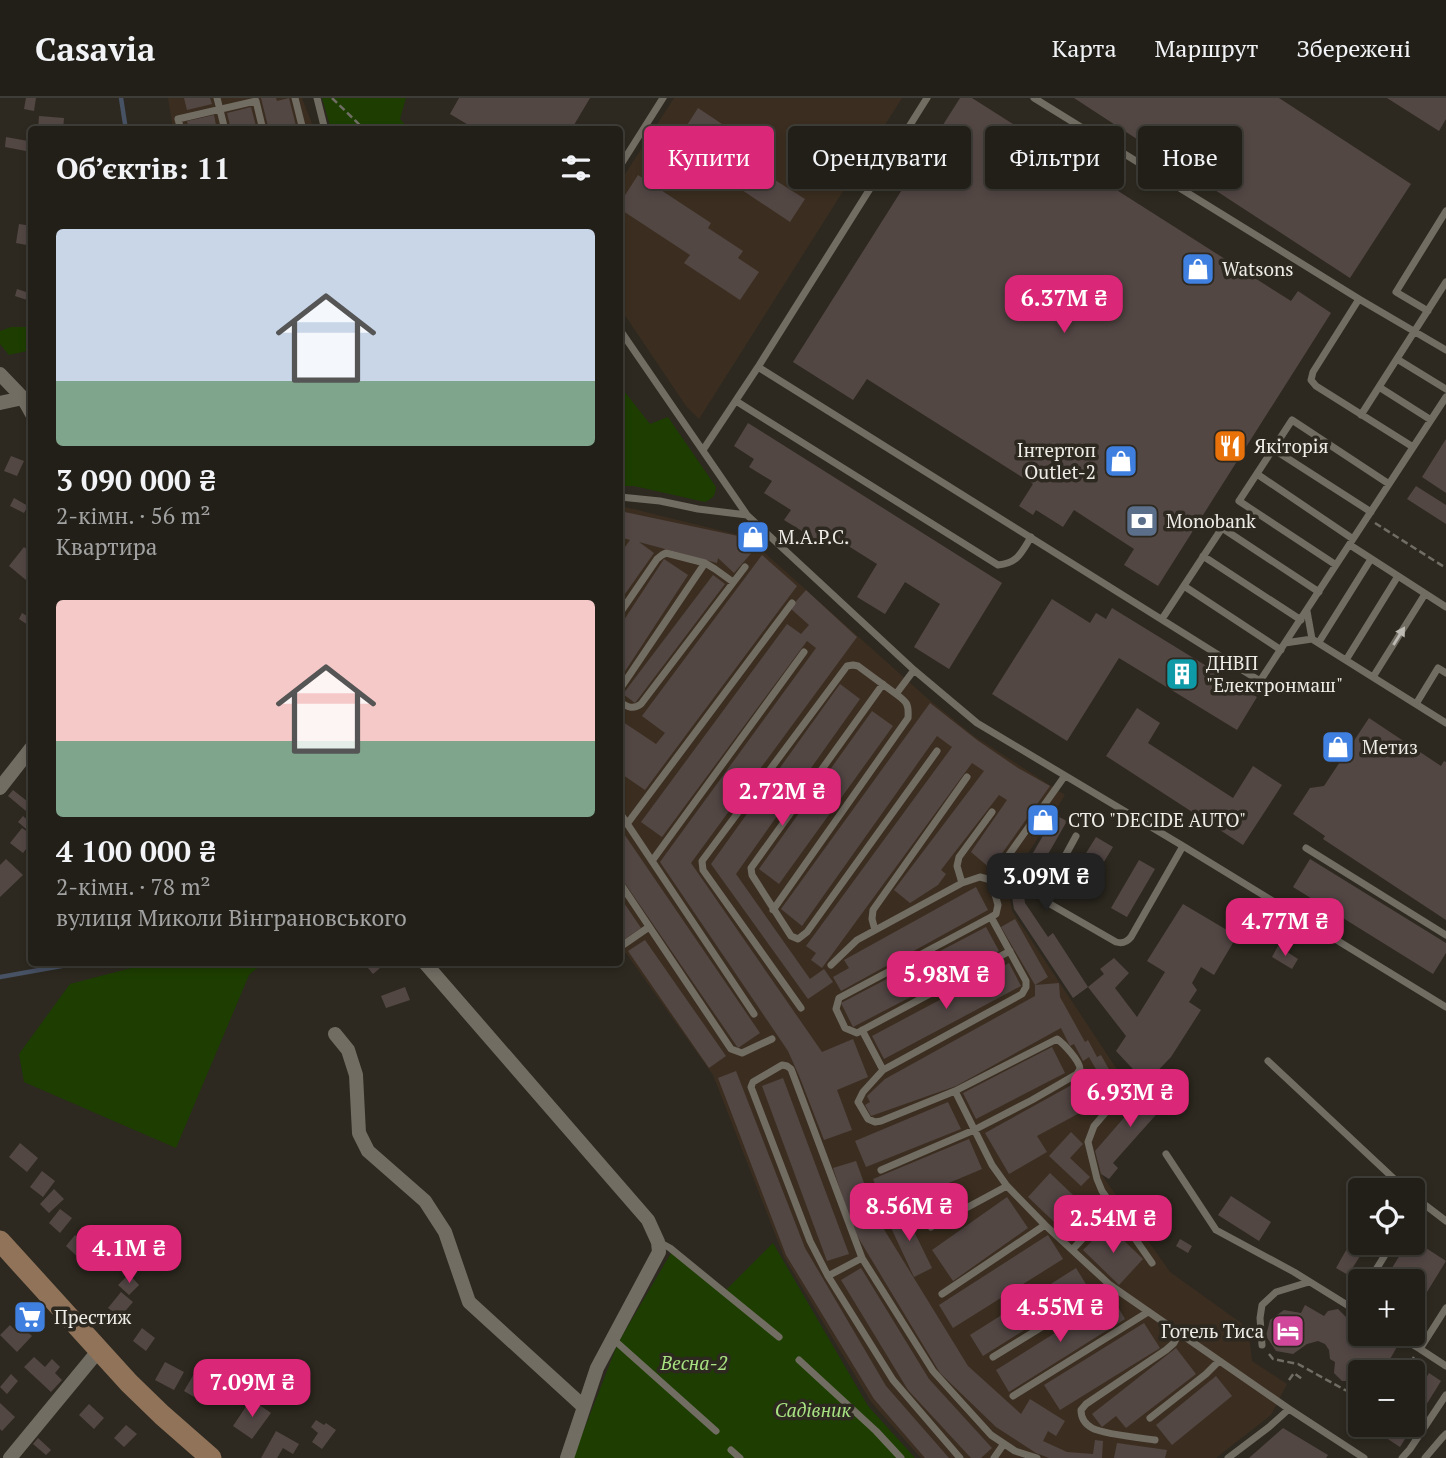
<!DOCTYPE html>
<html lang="uk">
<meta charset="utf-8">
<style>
:root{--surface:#221f18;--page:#2a2721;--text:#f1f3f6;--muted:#a2a2a2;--line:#3f3d37;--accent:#db2777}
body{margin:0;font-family:"PT Serif",serif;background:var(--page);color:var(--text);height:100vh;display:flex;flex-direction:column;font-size:26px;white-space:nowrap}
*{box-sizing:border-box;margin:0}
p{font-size:23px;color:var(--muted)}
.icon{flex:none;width:38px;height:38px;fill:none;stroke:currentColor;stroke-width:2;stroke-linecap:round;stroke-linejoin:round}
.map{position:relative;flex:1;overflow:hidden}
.sheet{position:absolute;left:28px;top:28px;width:595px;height:840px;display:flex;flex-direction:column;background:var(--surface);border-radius:7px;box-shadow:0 4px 10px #0003,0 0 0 2px var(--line)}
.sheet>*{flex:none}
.hud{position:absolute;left:644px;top:28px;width:665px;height:63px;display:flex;gap:14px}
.buttons{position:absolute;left:1348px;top:1080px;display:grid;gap:14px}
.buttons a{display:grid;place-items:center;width:77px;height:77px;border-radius:7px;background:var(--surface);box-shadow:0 4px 10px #0003,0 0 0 2px var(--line);font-size:35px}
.price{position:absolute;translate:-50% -60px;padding:0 16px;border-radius:14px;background:var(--accent);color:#fff;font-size:23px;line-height:46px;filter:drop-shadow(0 2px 4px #0008)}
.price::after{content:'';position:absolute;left:50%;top:42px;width:21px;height:16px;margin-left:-10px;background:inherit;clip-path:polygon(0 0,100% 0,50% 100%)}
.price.active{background:#222;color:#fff}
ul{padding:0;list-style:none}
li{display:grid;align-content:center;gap:14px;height:371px;padding:0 28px}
li span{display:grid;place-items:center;height:217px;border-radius:7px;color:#555}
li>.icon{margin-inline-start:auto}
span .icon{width:126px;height:126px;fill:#fffc;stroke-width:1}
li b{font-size:30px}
h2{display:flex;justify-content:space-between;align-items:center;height:84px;padding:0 28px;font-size:30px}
.pill{padding:0 24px;border-radius:7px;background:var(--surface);box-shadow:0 4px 10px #0003,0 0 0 2px var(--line);font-size:24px;line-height:63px}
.pill.active{background:var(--accent);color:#fff}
header{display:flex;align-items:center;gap:42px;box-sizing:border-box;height:98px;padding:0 35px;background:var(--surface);border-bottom:2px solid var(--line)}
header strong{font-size:33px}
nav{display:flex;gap:38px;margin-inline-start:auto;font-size:24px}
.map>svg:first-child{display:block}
</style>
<header>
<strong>Casavia</strong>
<nav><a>Карта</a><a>Маршрут</a><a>Збережені</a></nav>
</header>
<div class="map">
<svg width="1446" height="1360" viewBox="0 0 1446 1360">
<rect width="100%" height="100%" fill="#2d2920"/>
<!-- industrial -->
<path fill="#3b2e20" d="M168,0H302L314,31H173Z
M674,0H902L699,321L686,308L620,210V84Z
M620,409H625L747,439L927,600L974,638L1065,697L1008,787L1012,813L1138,1003L1095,1053L1101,1076L1170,1174L1248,1230L1252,1263L1287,1286L1271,1317L1216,1360H921L871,1304L784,1159L713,977L626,855L620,858Z"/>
<!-- green -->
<path fill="#1d3e00" d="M322,0H406L400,21L409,31H331Z
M11,229H31V252L9,257L0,246V233Z
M620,288L650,326L668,319L716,389C715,397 714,400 705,404L634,388H620Z
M154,864L263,865L249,877L176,1050L24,984L19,956L70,886Z
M773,1145L868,1308L915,1360H573L618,1245L674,1150L725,1193Z"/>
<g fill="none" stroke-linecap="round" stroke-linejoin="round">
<!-- stream -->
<path stroke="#475265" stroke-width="4.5" d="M121,0L126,32
M0,879L84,864"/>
</g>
<!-- building -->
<path fill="#534744" d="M26,0H36L34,13L24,11Z
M184,0H210L212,6L187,12Z
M261,0H276L277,3L289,0L297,32H269Z
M459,0H590L571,32H477L450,16Z
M960,0H972L1291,203L1298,193L1331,215L1158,488L1124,467L1134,451L1074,412L1063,429L1036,412L1033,417L1019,408L1033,386L867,281L853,302L793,264Z
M1074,0H1279L1411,86L1350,180Z
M1387,0H1446V21L1439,33Z
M251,9L257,32H231L227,15Z
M698,10L722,26L712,42L805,101L790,124L697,62L682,86L659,71Z
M214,17L217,32H189L187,23Z
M39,18L64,20L63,32H38Z
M6,39L28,43L26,53L5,49Z
M638,77L711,125L708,130L743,153L738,160L759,174L740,202L684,165L690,157L620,111V105Z
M19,126L32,128V148L16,145Z
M17,191L32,196L30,203L15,198Z
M748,325L1002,485L949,571L914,549L940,506L905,484L885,516L857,499L877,466L834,439L828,449L784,422L791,412L764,395L772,383L749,369L754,361L734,348Z
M1446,341V395L1422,379Z
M11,358L24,363L17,378L4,373Z
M1416,388L1446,407V426L1407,401Z
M14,400L28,408L24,415L10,408Z
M620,413L738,438L754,452L734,475L718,460L717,465L639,444L654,455L620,503V456L630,442L620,439Z
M24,449L32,455V474L26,482L9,468Z
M762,457L797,488L645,692L620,675V622L656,646L665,635L642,618Z
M664,461L688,477L620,581V528Z
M713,477L725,486L635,605L623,596Z
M806,492L857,539L691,765L822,954L853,941L868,979L837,992L852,1032L824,1042L800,980L788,953L660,764L816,550L807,543L662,739L641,724L787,526L801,536L809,527L790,510Z
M1052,501L1090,525L1096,515L1106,521L1112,510L1257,599L1237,632L1119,560L1067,643L992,596Z
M22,515L32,521L28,527L19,521Z
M840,586L860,601L736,776L810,881L824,871L833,884L808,901L711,766Z
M930,605L977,642L1018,670L1050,688L991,771L971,754L1007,702L999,697L941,772L946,776L938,787L910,805L894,792L984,673L972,665L822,870L811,862L816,855L806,848L952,649L937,638L802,828L781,811Z
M1137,610L1160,625L1148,645L1233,700L1253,668L1282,687L1243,747L1106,658Z
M872,613L893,628L779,786L759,771Z
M1369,620L1441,668L1444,663L1446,664V822L1323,741L1325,738L1293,716L1310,690L1324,688Z
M13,692L32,707L26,713L8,698Z
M1055,717L1067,723L1024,798L1025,805L1048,839L1053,835L1088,889L1073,900L1014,811L1011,793Z
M23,718L32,726V736L18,724Z
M22,730L32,737V743L23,755L10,745Z
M620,730L760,935L738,950L620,778Z
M1096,739L1113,749L1082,800L1065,789Z
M6,761L23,777L0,799V767Z
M1310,761L1446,845V855L1433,876L1293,789Z
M1139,762L1155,771L1127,819L1111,810Z
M976,789L988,812L841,893L833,879L849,870L844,862Z
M620,799L641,830L622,843L620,840Z
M1183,806L1237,838L1214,877L1201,869L1192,885L1197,892L1189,904L1201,912L1171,959L1146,985L1116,953L1126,938L1088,889L1104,876L1100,871L1114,860L1129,875L1115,890L1137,919L1165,874L1147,863Z
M1015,821L1048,879L1035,887L1059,885L1060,899L1085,944L1088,942L1097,959L1101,957L1116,984L1106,990L1111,998L1037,1038L1047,1054L1009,1076L985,1035L1097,973L1089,959L1083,963L1074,946L1070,948L1061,930L956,988L871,1018L865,1007L870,1004L867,998L885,981L1035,898V887L1001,829Z
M986,829L999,853L853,929L841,905Z
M645,842L726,958L709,970L628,853Z
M1278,848L1298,861L1292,871L1272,859Z
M363,864H387L373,876Z
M1009,865L1021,888L884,961L872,938Z
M405,889L410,902L386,910L381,898Z
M1052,949L1065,975L976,1021L963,995Z
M736,973L805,1150L886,1288L949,1360H925L874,1301L786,1157L718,980Z
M783,980L849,1156L827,1163L762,988Z
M1153,986L1171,1000L1113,1065L1118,1070L1109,1081L1101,1076L1095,1053Z
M948,1004L961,1031L866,1069L855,1043Z
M1071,1034L1083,1046L1070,1060L1090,1079L1081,1088L1049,1058Z
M969,1041L982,1071L885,1112L873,1081Z
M20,1045L38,1060L27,1074L9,1059Z
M856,1063L877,1120L968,1268L1021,1316L1030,1301L1065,1323L1056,1338L1048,1333L1043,1343L1067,1354L1093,1356L1095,1342L1103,1343L1102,1360H1049L1036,1355L996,1329L940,1275L853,1131L833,1070Z
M42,1073L55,1083L43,1099L30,1089Z
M1050,1075L1095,1118L1072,1141L1028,1099Z
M54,1091L64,1101L49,1115L40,1106Z
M1231,1098L1271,1124L1259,1143L1218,1117Z
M1007,1099L1028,1130L953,1183L932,1152Z
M60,1111L72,1120L60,1135L49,1125Z
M903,1111L932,1170L914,1179L886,1119Z
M1108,1127L1143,1161L1119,1187L1083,1152Z
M75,1137L92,1152L82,1163L66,1148Z
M1048,1137L1063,1161L953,1230L939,1207Z
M1180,1141L1192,1148L1188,1155L1176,1148Z
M1412,1141L1446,1163L1416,1212L1412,1210V1183H1384L1408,1144H1412Z
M1349,1147L1362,1155L1348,1177L1336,1170Z
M861,1170L929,1281L992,1350L981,1360H971L908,1292L841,1182Z
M1076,1170L1089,1191L983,1258L970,1237Z
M129,1176L139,1187L129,1197L118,1187Z
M121,1194L133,1204L120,1219L108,1210Z
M1112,1199L1125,1221L1009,1294L996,1272Z
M30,1205L44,1219L30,1233L16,1218Z
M1305,1207L1324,1218L1328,1213L1338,1211L1348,1221L1349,1227L1360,1233V1236H1364L1377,1243L1381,1237L1398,1247L1385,1270L1381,1267L1378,1274H1360V1277L1353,1283H1342L1334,1275L1335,1264L1330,1261L1329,1252L1325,1246L1318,1243L1307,1246L1293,1256L1276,1253L1266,1238L1270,1222L1284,1212L1301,1215Z
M1144,1225L1160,1250L1060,1312L1044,1287Z
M10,1227L18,1235L23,1230L32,1238L17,1254L0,1237Z
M142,1230L155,1240L146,1253L133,1243Z
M1176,1250L1196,1276L1126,1330L1116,1318L1102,1329L1092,1316Z
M34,1259L45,1269L52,1261L60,1269L55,1275L62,1282L51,1294L24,1269Z
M165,1264L184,1274L174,1292L155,1282Z
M208,1268L218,1274L201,1303L184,1293L198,1269L205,1273Z
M1429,1275L1441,1283L1400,1349L1365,1326H1390L1395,1330L1397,1326H1412V1302Z
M11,1276L18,1283L7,1296L0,1289Z
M1216,1278L1232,1298L1172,1347L1156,1327Z
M248,1280L265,1290L260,1299L243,1289Z
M251,1301L271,1315L252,1341L233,1328Z
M0,1305L15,1319L2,1333L0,1331Z
M1355,1305L1360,1308V1323L1348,1316Z
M89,1306L104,1320L94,1331L79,1317Z
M316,1322L324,1327L326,1325L336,1332L322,1351L312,1344L318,1335L311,1329Z
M126,1327L137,1336L124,1349L114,1340Z
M1283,1330L1328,1357L1326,1360H1249Z
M276,1333L299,1346L293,1356L283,1350L277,1360H261Z
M38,1340L51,1352L46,1357L33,1346Z
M1117,1345L1167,1352L1165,1360H1114Z"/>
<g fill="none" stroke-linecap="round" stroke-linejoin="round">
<!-- path -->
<path stroke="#706d65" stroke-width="2.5" stroke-dasharray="7 3.5" stroke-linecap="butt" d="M332,0L365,32
M1375,425L1446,470
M1269,1256L1273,1261L1298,1266L1345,1292L1360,1296
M1405,1274L1414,1259
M1289,1282L1294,1275L1302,1281"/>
<!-- lane -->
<path stroke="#726d63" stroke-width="7" d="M217,0L225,32
M295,0L303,32
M317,0L325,32
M927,0L758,269L1260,583L1446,299
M1034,0L1359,201L1446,252
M181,32L178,21L256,3L263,32
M620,68L663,0
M1359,201L1313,274L1311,282L1316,288L1413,349
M1428,213L1396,194L1446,113
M620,232L747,417
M1397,261L1446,291
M1379,289L1431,322
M736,303L998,467C1018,465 1021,455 1031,439
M1361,317L1446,184
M1273,351L1371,414
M703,352L758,269
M1257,376L1353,441
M620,399L660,403L698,411L747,417L914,572L977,625L1183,748L1446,909
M1350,447L1446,509
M1203,458L1301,522
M1336,467L1239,403L1292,322L1389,386
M1184,488L1281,552
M1307,513L1312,541
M620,515L657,461L662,457L666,455L705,465L715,471L733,484
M1162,521L1222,430L1319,494
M1319,544L1371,461
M1285,545L1312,541L1446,625
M1346,562L1398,478
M1373,579L1425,496
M883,586L751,770L752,777L791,838L798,841L807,834L937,653
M620,591L705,465
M620,604C627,609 633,612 641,606L745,469
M1416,606L1438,570L1446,575
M620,715L754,916
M627,726L792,505
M1076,738L1046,793V800L1050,806L1116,844C1123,846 1127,844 1131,839L1183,748
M1306,750L1446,837
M652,763L804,554
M620,785L731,951L742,955L772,941
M962,785L957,768L959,759L992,714
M773,812L908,620C909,606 907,604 896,596
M991,819L839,900L836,911L845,930L857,935L1010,853
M875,832L872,821L873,812L967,679
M620,849L649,829
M831,867L857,842L962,785L980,779L991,782
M801,910L703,772L702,763L847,568L853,567L858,568L896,596L914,572
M862,932L883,972
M1268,963L1406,1092
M955,993L992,1067L1007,1088L1045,1127L1110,1187L1289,1311L1364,1360
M1124,993L1094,1028L1088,1044L1097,1081L1102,1093L1152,1165
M1166,1056L1216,1132L1294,1174L1360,1215
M881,1072L974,1032L1032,1002L1077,976C1078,974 1079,973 1080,971C1080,963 1063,945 1057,941L955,993L881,1023L875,1024L868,1021L858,1004L863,994L883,972L1022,896L1026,889V883L991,819L996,816L998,807L991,782L1064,679
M1412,1097L1446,1123
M1412,1115L1419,1104
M931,1129L1007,1088
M659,1144L670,1150L779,1239
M1072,1152L1113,1108
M828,1178L862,1160
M1369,1183L1393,1144
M942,1196L1045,1127
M1395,1236L1420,1251L1446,1210
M613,1241L716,1333
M1262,1247L1260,1220L1262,1207L1276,1194L1309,1184
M1420,1251L1446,1268
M993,1259L1110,1187
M799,1262L876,1333L901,1360
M1013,1298L1148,1214
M1150,1320L1206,1276L1219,1263
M1155,1342C1140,1340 1103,1336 1092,1330C1085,1326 1081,1320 1081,1312L1086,1306L1166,1252L1174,1245L1179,1235
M731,1352L740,1360
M960,1360L893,1282L828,1178L810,1143L751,989L753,984L782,967L787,968L791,971L862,1160L933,1273L991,1337L1015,1353L1037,1360
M994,1360L1003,1347
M1228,1360L1269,1329L1289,1311
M1402,1360L1410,1351L1446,1297
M1425,1360L1442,1340L1446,1336"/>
<!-- street -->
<path stroke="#726d63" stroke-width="14" d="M0,276L23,300L32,316
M0,305L23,300
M0,690L32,649
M424,864L648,1122L658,1144L659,1154L597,1270L567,1360
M335,936L348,952L356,977L359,1035L368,1053L425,1103L445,1134L469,1204L584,1309
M10,1360L99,1252"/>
<!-- secondary -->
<path stroke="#907359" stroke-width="21" d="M0,1143L129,1285L162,1317L211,1360"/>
</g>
<!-- one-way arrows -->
<defs><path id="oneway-solid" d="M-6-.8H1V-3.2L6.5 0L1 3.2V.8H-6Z" transform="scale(1.75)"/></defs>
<use fill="#bcb9b2" href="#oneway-solid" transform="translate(1399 538) rotate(-58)"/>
<!-- icons -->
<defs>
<symbol id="shop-square" viewBox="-11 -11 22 22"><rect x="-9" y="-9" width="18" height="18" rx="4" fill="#3f7fe0" stroke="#2d2920"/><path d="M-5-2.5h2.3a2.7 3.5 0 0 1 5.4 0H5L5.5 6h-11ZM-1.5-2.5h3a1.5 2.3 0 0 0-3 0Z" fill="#fff"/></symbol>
<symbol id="restaurant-square" viewBox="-11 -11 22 22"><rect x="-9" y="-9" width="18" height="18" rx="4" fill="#e8710a" stroke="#2d2920"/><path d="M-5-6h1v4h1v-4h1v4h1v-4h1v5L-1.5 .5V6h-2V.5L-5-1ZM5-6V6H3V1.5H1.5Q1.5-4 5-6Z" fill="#fff"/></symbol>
<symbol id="bank-square" viewBox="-11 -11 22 22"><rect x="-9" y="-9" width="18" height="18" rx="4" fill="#5c6f8a" stroke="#2d2920"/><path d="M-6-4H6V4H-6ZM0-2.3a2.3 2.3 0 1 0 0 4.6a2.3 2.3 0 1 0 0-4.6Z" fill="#fff"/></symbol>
<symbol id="building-square" viewBox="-11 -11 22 22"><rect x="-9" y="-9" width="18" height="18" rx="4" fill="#0f9aa8" stroke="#2d2920"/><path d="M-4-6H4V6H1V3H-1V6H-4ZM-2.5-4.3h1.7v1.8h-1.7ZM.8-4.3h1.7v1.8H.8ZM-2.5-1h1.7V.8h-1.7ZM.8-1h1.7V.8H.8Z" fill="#fff"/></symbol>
<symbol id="supermarket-square" viewBox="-11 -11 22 22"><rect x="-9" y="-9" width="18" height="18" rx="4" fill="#3f7fe0" stroke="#2d2920"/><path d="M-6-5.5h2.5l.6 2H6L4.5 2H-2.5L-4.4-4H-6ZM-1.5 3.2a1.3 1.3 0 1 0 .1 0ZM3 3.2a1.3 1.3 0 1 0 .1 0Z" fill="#fff"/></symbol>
<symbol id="hotel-square" viewBox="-11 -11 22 22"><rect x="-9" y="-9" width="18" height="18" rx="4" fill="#d1479c" stroke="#2d2920"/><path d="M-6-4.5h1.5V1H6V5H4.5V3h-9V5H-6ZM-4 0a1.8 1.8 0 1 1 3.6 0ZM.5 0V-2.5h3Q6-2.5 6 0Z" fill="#fff"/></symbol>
</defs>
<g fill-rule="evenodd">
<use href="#shop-square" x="1179" y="152" width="38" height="38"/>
<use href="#restaurant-square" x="1211" y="329" width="38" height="38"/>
<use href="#shop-square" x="1102" y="344" width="38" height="38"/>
<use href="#bank-square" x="1123" y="404" width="38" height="38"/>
<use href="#shop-square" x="734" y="420" width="38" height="38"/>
<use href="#building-square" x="1163" y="557" width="38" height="38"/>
<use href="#shop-square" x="1319" y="630" width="38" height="38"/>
<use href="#shop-square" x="1024" y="703" width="38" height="38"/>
<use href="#supermarket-square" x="11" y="1200" width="38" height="38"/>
<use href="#hotel-square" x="1269" y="1214" width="38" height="38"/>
</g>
<g text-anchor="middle" stroke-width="7" stroke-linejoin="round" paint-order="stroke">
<!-- poi labels -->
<g font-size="19" fill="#eeece6" stroke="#2d2920" text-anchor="start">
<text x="1222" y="178">Watsons</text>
<text x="1254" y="355">Якіторія</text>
<text x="1096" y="359" text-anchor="end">Інтертоп<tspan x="1096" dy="22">Outlet-2</tspan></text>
<text x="1166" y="430">Monobank</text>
<text x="778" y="446">М.А.Р.С.</text>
<text x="1206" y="572">ДНВП<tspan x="1206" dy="22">"Електронмаш"</tspan></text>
<text x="1362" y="656">Метиз</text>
<text x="1068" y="729">СТО "DECIDE AUTO"</text>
<text x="54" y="1226">Престиж</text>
<text x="1264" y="1240" text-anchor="end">Готель Тиса</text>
</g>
<!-- park labels -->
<g font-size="19" font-style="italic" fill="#a8e282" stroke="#2d2920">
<text x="694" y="1272">Весна-2</text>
<text x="813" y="1319">Садівник</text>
</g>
</g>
</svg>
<div class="buttons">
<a><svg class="icon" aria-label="locate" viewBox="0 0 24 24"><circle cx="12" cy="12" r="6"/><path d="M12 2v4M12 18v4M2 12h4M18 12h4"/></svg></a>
<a>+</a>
<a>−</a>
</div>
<b class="price" style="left:1064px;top:237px">6.37M ₴</b>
<b class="price" style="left:782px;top:730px">2.72M ₴</b>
<b class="price active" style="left:1046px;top:815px">3.09M ₴</b>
<b class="price" style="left:1285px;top:860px">4.77M ₴</b>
<b class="price" style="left:946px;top:913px">5.98M ₴</b>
<b class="price" style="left:1130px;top:1031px">6.93M ₴</b>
<b class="price" style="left:909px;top:1145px">8.56M ₴</b>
<b class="price" style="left:1113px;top:1157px">2.54M ₴</b>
<b class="price" style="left:129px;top:1187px">4.1M ₴</b>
<b class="price" style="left:1060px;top:1246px">4.55M ₴</b>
<b class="price" style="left:252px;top:1321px">7.09M ₴</b>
<div class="hud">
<a class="pill active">Купити</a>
<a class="pill">Орендувати</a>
<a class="pill">Фільтри</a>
<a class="pill">Нове</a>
</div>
<section class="sheet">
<h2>Об’єктів: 11<svg class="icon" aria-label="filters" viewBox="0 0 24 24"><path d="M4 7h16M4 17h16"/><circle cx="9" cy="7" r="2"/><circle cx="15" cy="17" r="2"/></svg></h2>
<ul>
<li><span style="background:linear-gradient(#c9d6e8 70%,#7fa58c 0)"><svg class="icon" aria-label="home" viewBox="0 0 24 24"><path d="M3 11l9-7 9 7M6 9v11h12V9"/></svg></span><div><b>3 090 000 ₴</b><p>2-кімн. · 56 m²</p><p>Квартира</p></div></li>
<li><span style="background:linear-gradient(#f6c9c9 65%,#7fa58c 0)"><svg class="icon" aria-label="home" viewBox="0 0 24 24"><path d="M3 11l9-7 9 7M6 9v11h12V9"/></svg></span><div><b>4 100 000 ₴</b><p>2-кімн. · 78 m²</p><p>вулиця Миколи Вінграновського</p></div></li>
</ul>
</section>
</div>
